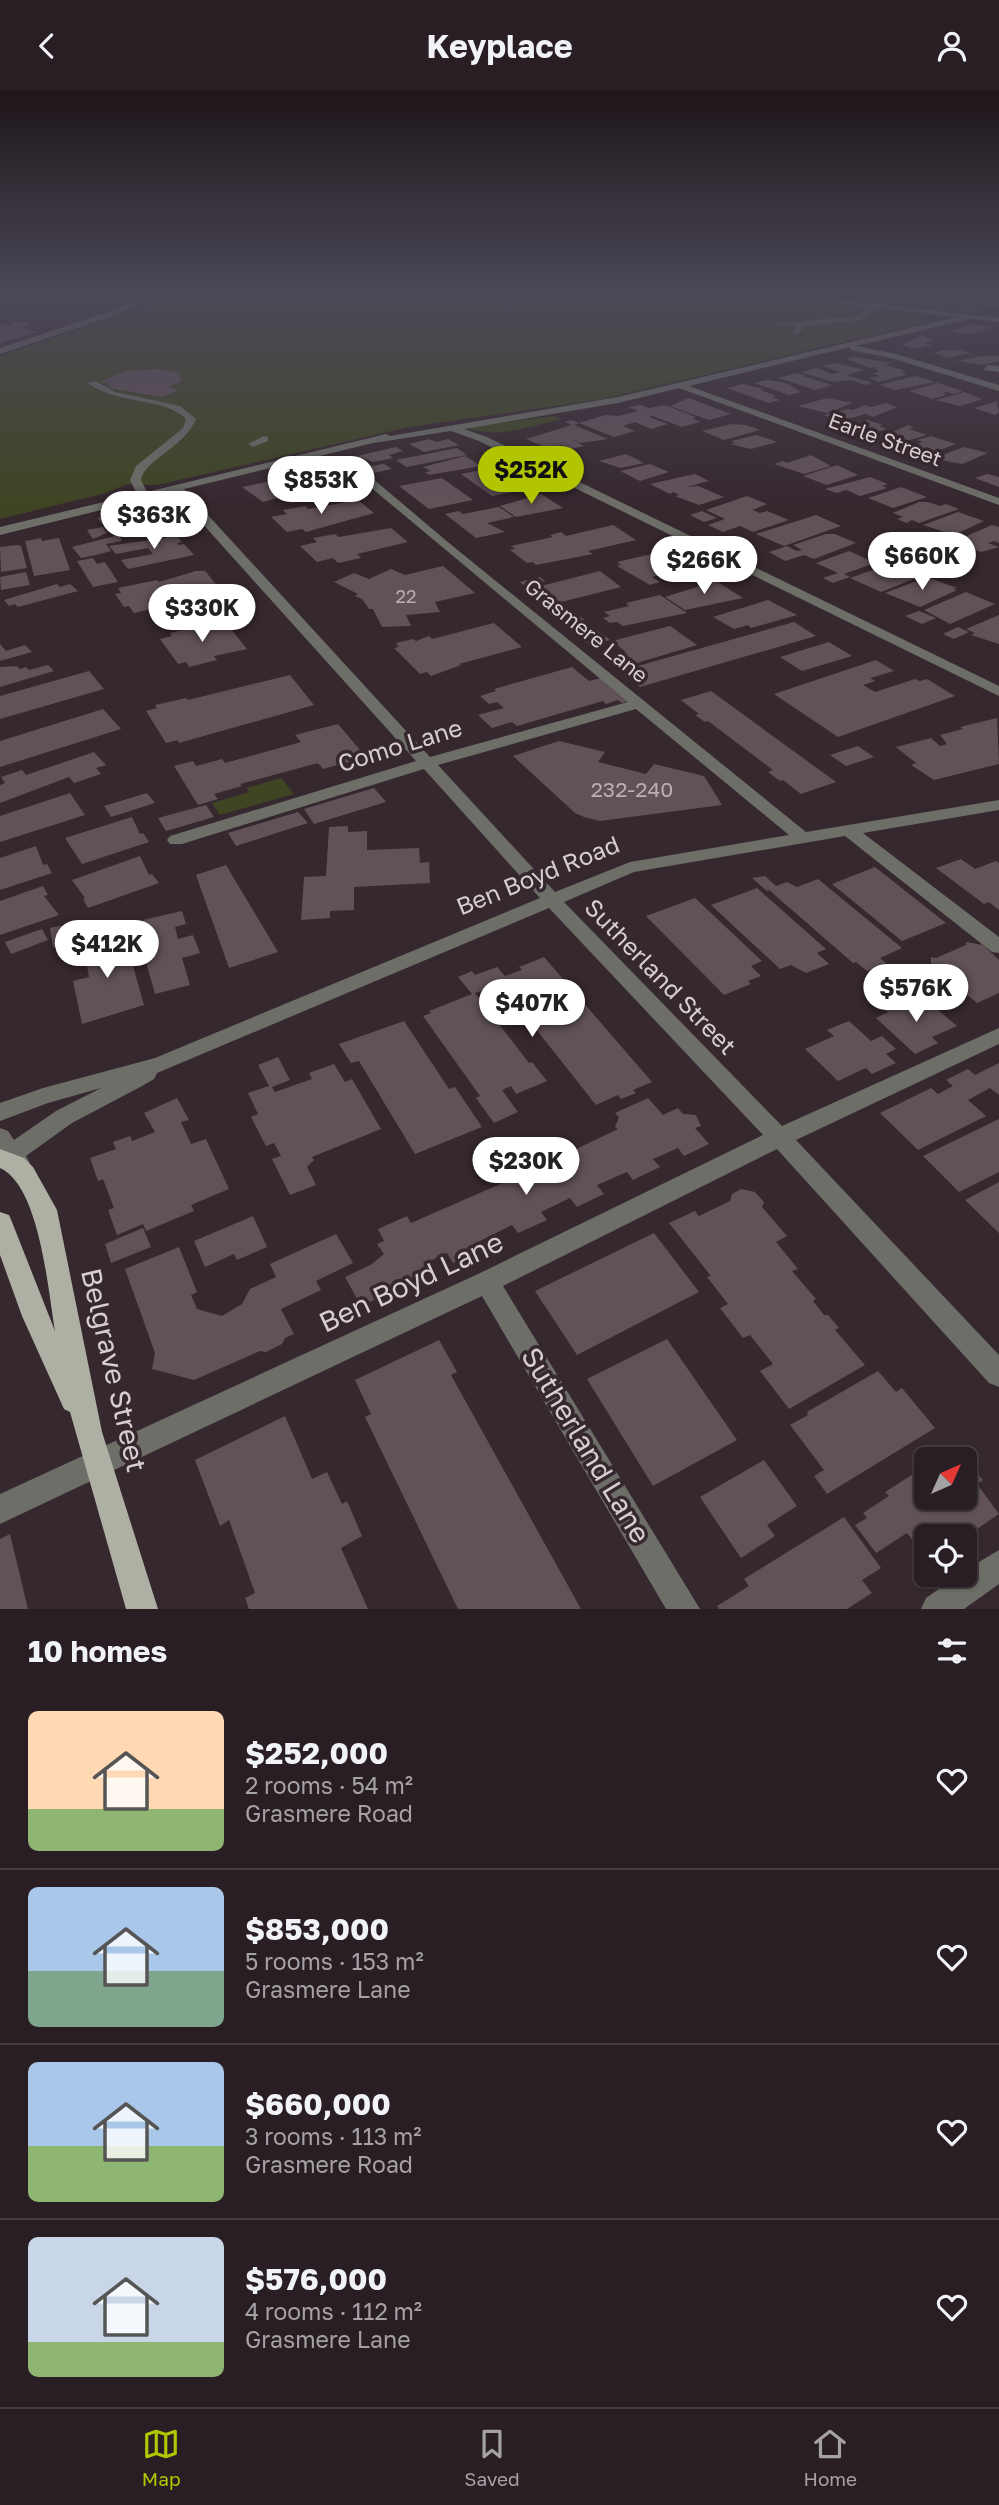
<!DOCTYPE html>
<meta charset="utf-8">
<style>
:root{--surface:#281e23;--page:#30272b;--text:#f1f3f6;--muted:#a5a2a6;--line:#443c41;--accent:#b1c500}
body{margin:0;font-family:"Golos Text",sans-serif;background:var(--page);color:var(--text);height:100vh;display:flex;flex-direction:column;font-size:26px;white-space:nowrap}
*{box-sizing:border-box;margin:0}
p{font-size:23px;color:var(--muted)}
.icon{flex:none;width:38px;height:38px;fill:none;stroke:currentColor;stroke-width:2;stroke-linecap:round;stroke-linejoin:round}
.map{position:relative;height:1518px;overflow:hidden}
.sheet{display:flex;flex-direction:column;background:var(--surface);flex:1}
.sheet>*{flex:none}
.needle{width:46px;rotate:45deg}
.fabs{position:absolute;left:914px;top:1356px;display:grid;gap:14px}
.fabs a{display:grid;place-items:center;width:63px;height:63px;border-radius:10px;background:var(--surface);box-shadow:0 2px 5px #0004,0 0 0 2px var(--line);font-size:35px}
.price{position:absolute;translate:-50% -60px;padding:0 16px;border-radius:24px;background:#fff;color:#222;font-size:23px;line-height:46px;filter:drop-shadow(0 2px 4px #0008)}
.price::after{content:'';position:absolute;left:50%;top:42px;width:21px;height:16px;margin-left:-10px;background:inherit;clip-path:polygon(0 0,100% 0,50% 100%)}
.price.selected{background:var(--accent);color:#111}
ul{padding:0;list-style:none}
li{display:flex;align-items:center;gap:21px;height:175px;padding:0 28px}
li+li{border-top:2px solid var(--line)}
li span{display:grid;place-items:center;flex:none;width:196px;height:140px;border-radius:10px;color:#555}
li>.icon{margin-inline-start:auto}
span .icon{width:84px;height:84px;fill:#fffc;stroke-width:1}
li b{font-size:30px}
h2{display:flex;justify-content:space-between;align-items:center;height:84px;padding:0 28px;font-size:30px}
header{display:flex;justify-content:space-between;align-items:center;height:91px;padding:0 28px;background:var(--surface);font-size:32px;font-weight:700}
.tab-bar{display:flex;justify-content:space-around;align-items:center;height:98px;border-top:2px solid var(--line);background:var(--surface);font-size:19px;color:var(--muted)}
.tab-bar a{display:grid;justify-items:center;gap:4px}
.tab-bar .selected{color:var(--accent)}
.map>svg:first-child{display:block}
</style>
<header><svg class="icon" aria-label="back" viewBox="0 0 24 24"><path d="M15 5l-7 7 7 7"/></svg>Keyplace<svg class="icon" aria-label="person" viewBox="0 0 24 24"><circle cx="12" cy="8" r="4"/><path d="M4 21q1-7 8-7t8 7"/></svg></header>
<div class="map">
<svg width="999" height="1518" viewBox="0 0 999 1518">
<rect width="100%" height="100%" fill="#36282f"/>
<!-- green -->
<path fill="#3f4523" d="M185,202H755L913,221L925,225L923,232L603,308L409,336L157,394L128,393L106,402L0,428V265Z
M819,202H978L999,207V215L972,221Z
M554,325L562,328C524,337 500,348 461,336Z
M281,687L294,703L220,724L212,712L249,701L247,697Z"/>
<!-- building -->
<path fill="#615259" d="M12,230L30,233L20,237L38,241L0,252V233L12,235Z
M975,233L994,236L970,243L950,240Z
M922,244L933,250L925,252L932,254L914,258L902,254Z
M945,259H958L970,262L949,267L933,262Z
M983,265H995L999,266V270L982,274L957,270Z
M855,266L891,272L885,274L906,280L901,281L908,283L879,291L869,287L880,285L872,282L879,281L875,277L880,276L870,277L846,268Z
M835,272L865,279L846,284L873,292L866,294L851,289L832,291L801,281L817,277L832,283L840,281L823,275Z
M158,278L183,282L179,283L182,290L168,296L178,299L163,306L108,297L112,295L106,294L110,292L100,291L126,280Z
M797,282L806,284L803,285L832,294L815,299L778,287Z
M916,285L935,291L895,299L879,294Z
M768,289L786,292L801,301L789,304L754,292Z
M938,292L963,300L953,303L947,301L942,302L946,304L932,308L909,300Z
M743,293L764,298L760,299L777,305L772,306L780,309L769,312L727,297Z
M964,301L983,308L960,315L936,309Z
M689,307L731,323L709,329L670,315Z
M827,307L853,312L827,322L798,315Z
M997,310L999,322L995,324L974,317Z
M886,312L897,316L873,326L866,323L841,330L824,324L848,318L853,319L865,314L871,316Z
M640,314L649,317L665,314L696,326L692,327L700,331L682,336L653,325L649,326L668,333L651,338L635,331L623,335L635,340L614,346L579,332L605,324L618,325L638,320L628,316Z
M572,329L579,332L574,334L608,348L580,352L569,347L584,355L571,358L561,354L547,357L526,348L572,334L565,331Z
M868,329L883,334L879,335L887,338L873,342L853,333Z
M731,333L746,334L760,339L724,349L702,340Z
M908,334L914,336L909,338L927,344L906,350L884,345Z
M757,344L777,351L751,358L730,353L735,352L731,350Z
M931,345L956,353L935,361L911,355L923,351L917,349Z
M429,348L437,351L448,348L459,354L424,361L409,353Z
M396,356L403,360L389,364L393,367L373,371L357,365Z
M964,356L988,362L962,373L941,369L946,367L939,365Z
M457,357L467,364L406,376L396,369Z
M626,363L644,372L621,377L599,370Z
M811,364L831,375L804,383L774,373L783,370L787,372Z
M465,365L481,375L429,384L425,381L431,380L423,376Z
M384,373L392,378L373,382L365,376Z
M650,373L669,381L640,390L620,380Z
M837,374L858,384L827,394L803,385Z
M502,375L534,397L492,405L461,383Z
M318,380L336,391L263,411L242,396Z
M695,383L709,390L686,396L698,395L724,406L699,414L675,405L679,404L674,401L670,403L650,393Z
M987,383L999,386V396L975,387Z
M870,386L888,393L882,395L887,397L860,405L846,399L837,402L825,398Z
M442,387L473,409L429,418L399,395Z
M901,396L927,406L893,417L868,407Z
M541,403L563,417L516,426L500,415Z
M747,405L767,413L753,419L760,422L767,420L789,429L753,441L740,435L723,441L708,434L725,428L706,419Z
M358,409L374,422L306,441L302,438L287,441L271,426L287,423L283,419L305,415L308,418Z
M919,411H928L940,415L946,413L959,418L919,432L912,429L907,432L897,428L903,426L893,422Z
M157,414L168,425L148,429L153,434L127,439L120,432L105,435L97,427Z
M499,416L514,426L487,432L505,441L476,447L445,423L459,420L463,423Z
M702,420L717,427L704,431L690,424Z
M958,421L984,430L954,444L923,434Z
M816,424L841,435L784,455L756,443Z
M613,434L636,449L588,460L593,463L536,474L533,471L527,472L510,459L515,458L511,455L553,446L550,444L561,441L566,445Z
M992,434L999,436V452L994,450L988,452L999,456L981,461L953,451Z
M103,436L107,442L93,448L87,439Z
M391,437L408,451L357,463L361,467L338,472L333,467L317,471L300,455L317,451L313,447L335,443L339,446Z
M826,443H835L856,452L814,468L804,464L785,470L769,461L787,455L797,460L802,459L793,454Z
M119,444L122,450L106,453L111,460L96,464L81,467L72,456Z
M177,445L182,451L177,452L179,454L184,453L194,464L128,478L121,469L153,463L148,457L116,463L109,455Z
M41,447L42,450L59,447L70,479L34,485L25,450Z
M17,454L21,455L27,477L1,481L0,456Z
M669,459L693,476L652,486L660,491L650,494L617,475L621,474L617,471Z
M849,460L875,472L844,483L850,486L833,492L823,487L838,482L816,472Z
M896,462L905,466L884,474L873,469Z
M93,467L97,473L105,471L118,491L93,496L77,470Z
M906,467L934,480L881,501L850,487Z
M443,475L475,502L435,511L440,521L406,524L411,535L382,536L373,518H369L362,508L355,505L358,503L334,491L354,482L369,488L391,478L405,484Z
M196,480H205L220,498L212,500L214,503L172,510L174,513L134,522L129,515L124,516L115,503L121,502L118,497L157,489L159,491Z
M600,480L621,496L561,511L554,510L537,496Z
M26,481L30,494L1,499L0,486Z
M540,486L545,490L525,495L520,491Z
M927,486L957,497L953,498L957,499L920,516L885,502Z
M716,490L743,507L685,519L665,506Z
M57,493L60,496L70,493L78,500L18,516L15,513L9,515L4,509Z
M966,501L995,513L950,533L924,519Z
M660,504L687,522L623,535L617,531L610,532L603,527L610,525L604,521L629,515L626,512Z
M768,509L797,524L751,537L748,534L734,538L713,526Z
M919,520L936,527L922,533L905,525Z
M576,522L587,531L568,536L556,527Z
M999,524V553L971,544L975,542L966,538Z
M219,530L221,533L226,532L247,558L214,565L217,569L189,576L186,571L178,573L160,548L172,545L170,542Z
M794,531L816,545L640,596L620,580Z
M494,532L522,556L459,573L461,574L431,585L427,581L420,583L394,557L399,556L396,552L413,548L416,550L429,545L432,548Z
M670,535L697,554L617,578L604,567L626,561L612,550Z
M958,536L969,541L954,548L943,543Z
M598,540L610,549L590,554L578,545Z
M829,551L852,565L802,580L780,566Z
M0,553L6,560L25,554L32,561L0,570Z
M876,569L894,580L870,587L875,590L863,594L875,601L915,588L920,590L927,588L955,605L838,646L774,603Z
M48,574L54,580L0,596V576L17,575L20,578L26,576L29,579Z
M572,576L589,590L605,586L633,609L622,612L618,609L606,613L603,610L517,635L512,631L492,637L478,624L504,617L497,611L489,613L480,605L496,600L494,598Z
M89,580L104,598L0,628V605Z
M290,584L314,614L179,652L178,649L166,652L146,620L157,617L155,614L186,607L188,609Z
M711,600L836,691L801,703L783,689L780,690L768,681L773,679L708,630L705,631L695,624L699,623L681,609Z
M103,618L121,638L0,676V650Z
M997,627L999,673L934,689L911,674L916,672L896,656L931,647L940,655L947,653L940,644L963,638L960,636Z
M338,633L366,666L323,678L318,672L240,693L242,695L214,703L218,708L198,714L174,675L193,670L196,675L222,668L225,672L301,651L295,644Z
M559,650L605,661L598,671L646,683L654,673L704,685L722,714L600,730L584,726L575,722L513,665Z
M858,655L874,666L846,675L830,664Z
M94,661L106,674L96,677L101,683L74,692L69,686L0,712V694L5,692L1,686L22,679L26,684Z
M374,697L386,711L314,733L304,718Z
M70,702L85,724L0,751V725Z
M147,702L155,712L111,726L104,715Z
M206,714L214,726L166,740L158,727Z
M298,721L308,732L236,755L228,742Z
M132,726L140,743L143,742L149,751L82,773L65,747Z
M348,735V741L367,740V759L419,757L420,772L429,771L430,792L354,796V819L330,820V827L301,829L304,786L326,785L329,736Z
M36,755L43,774L47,773L52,782L0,799V767Z
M140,765L149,784L152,783L159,792L88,817L83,808L85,807L72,789Z
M961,768L975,778L996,770L999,772V819L989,811L984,813L936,777Z
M226,774L278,861L229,877L196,784Z
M875,776L946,832L902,850L832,793Z
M765,785L776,795L787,791L797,796L818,788L902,857L880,867L886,872L867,880L856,871L853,872L769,799L767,800L752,787Z
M43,795L48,804L44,805L59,824L0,844V810Z
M757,797L826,858L817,862L829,873L806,882L791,874L780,878L711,814Z
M695,807L762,870L751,875L761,885L748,890L751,893L724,904L646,825Z
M182,820L186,833L175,836L178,848L193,844L200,862L182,867L190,894L155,903L142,857L145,856L141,841L147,840L143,829Z
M73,832L76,851L53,856L50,837Z
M42,838L48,849L11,863L5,851Z
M112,840L117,860L128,857L144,914L82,933L73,890L89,886L82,847Z
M966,851L983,854L999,869V902L977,912L936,878L931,877V866L936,867L966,854Z
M544,866L652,991L633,999L636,1002L621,1008L618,1004L596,1014L501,894L475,902L529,972L532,971L547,990L516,1003L511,995L502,999L518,1021L494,1032L476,1007L480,1005L423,925L431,922L429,920L472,903L458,886L472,880L475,884L497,876L505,885L522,879L519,876Z
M923,906L957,935L932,946L938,952L915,963L876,927L888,921L884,918L895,913L898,916Z
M404,930L449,998L455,996L482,1036L415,1063L359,970L351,972L339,953Z
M849,930L871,950L882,945L896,958L886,963L896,972L872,983L866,977L838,990L805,958L834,945L827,939Z
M278,966L290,989L272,996L275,1001L312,988L309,982L334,973L345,991L352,988L381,1038L312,1066L314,1069L307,1076L316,1094L290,1104L272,1068L281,1065L274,1052L266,1055L251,1026L258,1023L248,1002L269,995L258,974Z
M999,972V1004L990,997L968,1009L986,1025L918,1059L880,1022L931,997L938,1003L953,995L946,989L968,978L975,984Z
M177,1007L189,1029L181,1031L191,1053L206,1048L229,1098L191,1114L194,1120L146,1140L143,1133L117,1144L108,1119L114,1117L103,1088L98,1090L90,1067L116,1058L113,1051L130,1045L132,1050L155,1041L144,1022Z
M648,1007L663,1024L678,1017L683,1023L696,1024L701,1035L695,1037L709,1053L684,1065L678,1057L653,1068L660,1076L633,1089L627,1081L597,1094L604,1103L577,1116L570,1107L541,1121L547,1129L518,1142L512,1134L480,1150L485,1157L453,1172L447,1162L430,1170L436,1180L361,1215L345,1186L372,1173L384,1163L377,1153L384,1150L378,1138L407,1125L411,1132L512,1088L507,1081L512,1069L532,1060L547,1065L551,1070L618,1038L615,1036L619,1026L615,1022Z
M999,1028V1081L959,1101L923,1065Z
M999,1091V1142L965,1109Z
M741,1098L755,1101L764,1111L762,1116L787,1145L776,1151L798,1178L792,1180L816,1208L813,1210L824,1224H828L839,1237L835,1239L865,1274L789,1318L760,1280L773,1273L750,1244L743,1247L720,1217L728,1213L707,1186L711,1185L669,1132L695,1120L699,1125L730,1110L732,1103Z
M253,1125L267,1156L237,1169L234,1163L205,1176L194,1150Z
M143,1137L151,1156L111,1172L105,1153Z
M654,1142L699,1201L577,1264L535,1200Z
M336,1143L353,1172L316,1190L321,1199L281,1218L294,1243L285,1247L282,1253L266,1261L260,1260L194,1289L152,1278L155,1262L125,1178L179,1156L197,1201L191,1204L197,1218L222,1225L242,1213L250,1198L276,1186L270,1173Z
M667,1248L737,1349L653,1395L587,1288Z
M439,1249L457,1281L451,1284L581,1518H458L365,1326L371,1323L355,1289Z
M878,1280L896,1301L902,1297L935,1337L827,1403L814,1385L824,1379L790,1334L808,1324L807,1321Z
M285,1325L312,1388L327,1381L342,1413L347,1410L362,1445L341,1457L368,1518H249L245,1507L255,1502L229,1429L220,1435L195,1369Z
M955,1357L983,1389L977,1393L999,1423L964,1447L926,1446V1449L917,1455L907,1442L876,1462L855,1434L867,1427L863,1422L889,1405L885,1401L926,1375V1407H964V1368H936Z
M764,1369L797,1415L767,1434L775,1445L741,1467L700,1406Z
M844,1426L881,1477L862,1489L872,1502L847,1518H719L717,1515L749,1495L744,1488Z
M10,1443L28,1518H0V1448Z"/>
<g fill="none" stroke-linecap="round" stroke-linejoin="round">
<!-- minor -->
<path fill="#6d6e68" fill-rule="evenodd" d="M119,202H130L147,208L114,225L0,263V257L108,221L136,208Z
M764,202H786L999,227V231L969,228L856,255L896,263L999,294V300L891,267L851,259L850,256L689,295L999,407V414L679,297L618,312L464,338L487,346L999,595V605L479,350L451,340L373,352L184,398L430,666L628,611L338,369V365H346L449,452L806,741L999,709V719L863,742L999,846V862L992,861L845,745L634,781L564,811L782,1035L999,937V953L796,1049L999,1264V1296L989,1292L777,1058L503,1195L700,1518H666L482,1205L0,1433V1403L478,1183L763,1044L549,817L157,982L154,988L142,995L72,1032L26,1065L30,1072L26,1079L18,1081L8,1075L0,1077V1037L8,1040L14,1049L56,1020L101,997L48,1012L0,1030V1012L43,997L155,967L540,807L424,678L182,753H170L167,749L170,745L416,670L174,401L0,444V436L137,403L130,389L136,375L183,337L186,328C163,305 116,314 88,292L95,290L115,301L180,315L196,328C186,355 143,370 141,389L147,401L386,343L390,345L618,306L956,226L878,217L860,229L805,235L797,243L793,241L797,235L774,233L858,225L869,216ZM636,618L789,744L630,771L555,801L438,674Z
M987,274L999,275V281L984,279Z
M264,345L268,346V350L253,356L248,353Z
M999,1459V1493L964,1518H921L926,1507L959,1484H964V1480Z"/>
<!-- major -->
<path fill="#adb0a2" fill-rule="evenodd" d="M0,1058L24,1067L33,1076L57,1119L102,1341L158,1518H126L70,1321L64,1318L22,1225L0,1164V1121L9,1124L12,1131L55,1240C48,1200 40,1095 0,1077Z"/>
</g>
<!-- sky -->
<linearGradient id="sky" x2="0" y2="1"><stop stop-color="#1e161a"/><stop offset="0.49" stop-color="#4c4858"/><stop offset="1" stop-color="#4c4858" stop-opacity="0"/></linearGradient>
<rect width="999" height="414" fill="url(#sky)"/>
<g text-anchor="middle" stroke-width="7" stroke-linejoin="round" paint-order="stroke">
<!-- far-number labels -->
<g font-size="18" fill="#baafb4">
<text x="406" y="512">22</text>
</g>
<!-- far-street labels -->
<g font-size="21" fill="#d7ced2" stroke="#36282f">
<text transform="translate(885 349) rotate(20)" y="7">Earle Street</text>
<text transform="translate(586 540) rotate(39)" y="7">Grasmere Lane</text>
</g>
<!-- number labels -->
<g font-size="21" fill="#baafb4">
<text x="632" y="706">232-240</text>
</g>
<!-- street labels -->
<g font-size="24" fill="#d7ced2" stroke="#36282f">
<text transform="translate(400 655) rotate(-17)" y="8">Como Lane</text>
<text transform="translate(538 785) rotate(-22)" y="8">Ben Boyd Road</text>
<text transform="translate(660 886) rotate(46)" y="8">Sutherland Street</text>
</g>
<!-- near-street labels -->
<g font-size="28" fill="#d7ced2" stroke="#36282f">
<text transform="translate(411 1191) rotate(-25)" y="10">Ben Boyd Lane</text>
<text transform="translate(114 1279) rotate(77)" y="10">Belgrave Street</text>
<text transform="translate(586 1354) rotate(59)" y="10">Sutherland Lane</text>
</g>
</g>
</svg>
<div class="fabs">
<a><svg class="needle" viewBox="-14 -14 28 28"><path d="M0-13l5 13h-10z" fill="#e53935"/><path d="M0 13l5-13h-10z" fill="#a5a2a6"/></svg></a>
<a><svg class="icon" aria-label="locate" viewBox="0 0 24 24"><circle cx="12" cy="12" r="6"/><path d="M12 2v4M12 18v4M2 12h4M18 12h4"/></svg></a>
</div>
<b class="price selected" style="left:531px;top:415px">$252K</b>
<b class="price" style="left:321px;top:425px">$853K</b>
<b class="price" style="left:154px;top:460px">$363K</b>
<b class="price" style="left:922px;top:501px">$660K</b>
<b class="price" style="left:704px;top:505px">$266K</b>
<b class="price" style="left:202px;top:553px">$330K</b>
<b class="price" style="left:107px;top:889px">$412K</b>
<b class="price" style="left:916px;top:933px">$576K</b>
<b class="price" style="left:532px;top:948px">$407K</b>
<b class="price" style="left:526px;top:1106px">$230K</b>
</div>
<section class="sheet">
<h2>10 homes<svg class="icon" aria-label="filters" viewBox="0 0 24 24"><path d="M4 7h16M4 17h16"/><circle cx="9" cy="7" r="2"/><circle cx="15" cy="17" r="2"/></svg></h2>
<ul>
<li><span style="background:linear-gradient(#ffd9b3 70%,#8fb573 0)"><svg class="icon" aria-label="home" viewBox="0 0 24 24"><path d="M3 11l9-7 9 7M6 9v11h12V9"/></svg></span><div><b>$252,000</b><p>2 rooms · 54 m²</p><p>Grasmere Road</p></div><svg class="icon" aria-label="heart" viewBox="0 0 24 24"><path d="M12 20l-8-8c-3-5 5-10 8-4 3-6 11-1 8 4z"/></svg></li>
<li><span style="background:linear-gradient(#a9c7e8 60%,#7fa58c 0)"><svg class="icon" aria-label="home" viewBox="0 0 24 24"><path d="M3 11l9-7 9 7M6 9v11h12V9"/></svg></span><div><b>$853,000</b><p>5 rooms · 153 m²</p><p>Grasmere Lane</p></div><svg class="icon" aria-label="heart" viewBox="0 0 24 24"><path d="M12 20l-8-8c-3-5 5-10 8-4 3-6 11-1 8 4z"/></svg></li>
<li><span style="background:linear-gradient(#a9c7e8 60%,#8fb573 0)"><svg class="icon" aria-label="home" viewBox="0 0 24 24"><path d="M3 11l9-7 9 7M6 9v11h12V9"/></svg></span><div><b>$660,000</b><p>3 rooms · 113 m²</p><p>Grasmere Road</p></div><svg class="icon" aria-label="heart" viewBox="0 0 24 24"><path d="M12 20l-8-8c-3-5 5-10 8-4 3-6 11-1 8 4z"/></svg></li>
<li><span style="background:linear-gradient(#c9d6e8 75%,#8fb573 0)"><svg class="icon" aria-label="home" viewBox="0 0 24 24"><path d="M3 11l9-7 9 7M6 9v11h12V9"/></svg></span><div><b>$576,000</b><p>4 rooms · 112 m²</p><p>Grasmere Lane</p></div><svg class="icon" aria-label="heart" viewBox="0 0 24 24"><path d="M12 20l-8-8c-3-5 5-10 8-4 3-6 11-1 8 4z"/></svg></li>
</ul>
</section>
<nav class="tab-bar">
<a class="selected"><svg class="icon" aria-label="map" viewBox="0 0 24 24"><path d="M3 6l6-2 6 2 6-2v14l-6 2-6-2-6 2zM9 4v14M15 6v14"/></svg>Map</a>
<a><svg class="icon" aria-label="saved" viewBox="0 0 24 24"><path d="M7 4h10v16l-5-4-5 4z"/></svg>Saved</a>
<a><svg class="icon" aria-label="home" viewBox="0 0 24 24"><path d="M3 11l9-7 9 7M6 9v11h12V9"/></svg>Home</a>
</nav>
